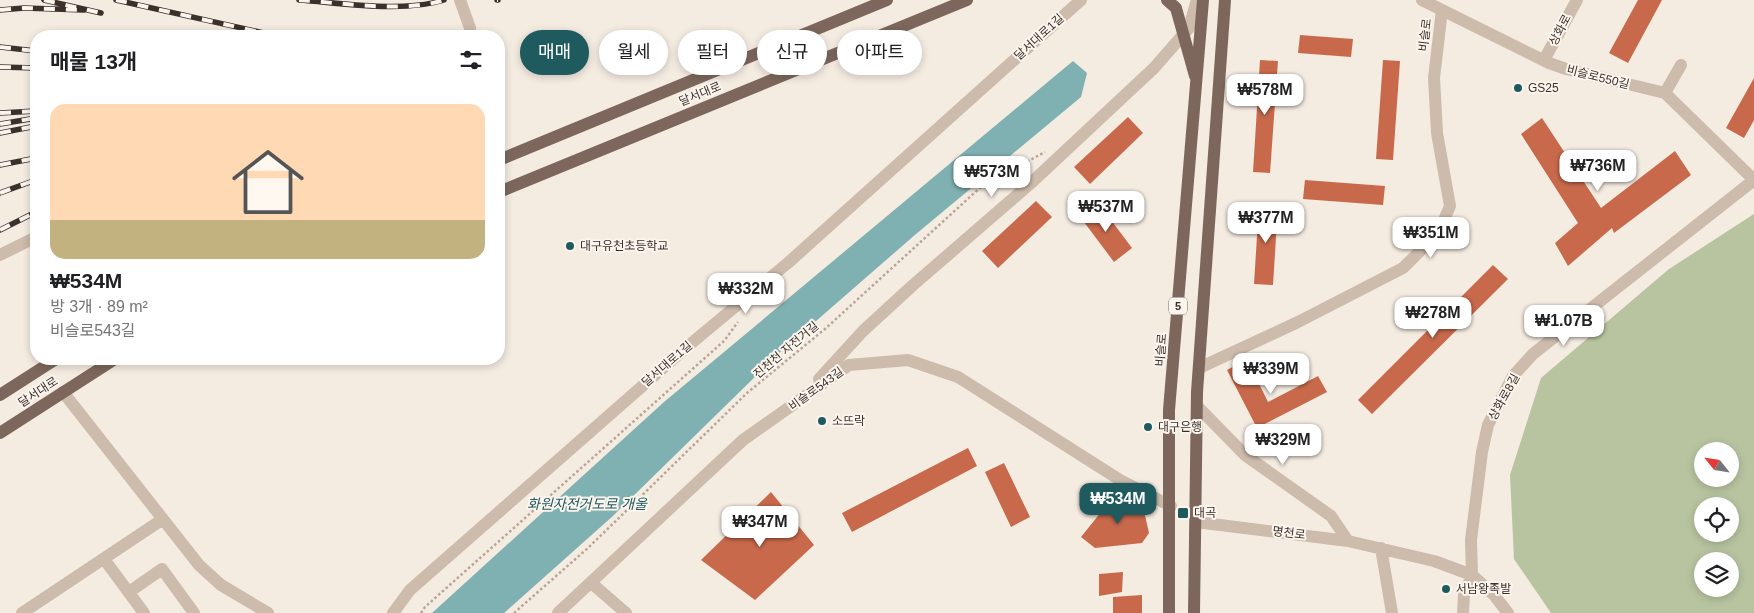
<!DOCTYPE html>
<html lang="ko">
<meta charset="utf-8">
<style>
:root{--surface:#fff;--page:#f6f6f6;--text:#202124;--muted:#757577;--accent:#1f5a5e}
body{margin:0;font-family:Helvetica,"Noto Sans KR",sans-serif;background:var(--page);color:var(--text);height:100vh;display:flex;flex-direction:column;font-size:19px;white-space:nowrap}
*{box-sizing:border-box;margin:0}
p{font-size:16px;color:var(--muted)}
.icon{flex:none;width:28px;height:28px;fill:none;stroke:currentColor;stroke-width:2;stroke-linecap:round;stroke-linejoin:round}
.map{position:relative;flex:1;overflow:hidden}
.details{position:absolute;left:30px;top:30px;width:475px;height:335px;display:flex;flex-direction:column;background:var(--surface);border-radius:20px;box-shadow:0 2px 8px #0003}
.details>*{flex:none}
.banner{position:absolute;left:520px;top:30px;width:475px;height:45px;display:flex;gap:10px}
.needle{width:32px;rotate:300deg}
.buttons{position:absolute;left:1694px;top:442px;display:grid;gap:10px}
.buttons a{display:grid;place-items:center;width:45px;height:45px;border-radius:50%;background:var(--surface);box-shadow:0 2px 8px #0003;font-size:25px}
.price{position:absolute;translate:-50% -42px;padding:0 11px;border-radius:10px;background:#fff;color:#222;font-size:16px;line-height:32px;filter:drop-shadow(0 1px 2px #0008)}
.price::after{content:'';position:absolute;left:50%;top:30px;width:15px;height:11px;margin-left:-8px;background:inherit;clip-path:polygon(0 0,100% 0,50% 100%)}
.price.current{background:var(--accent);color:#fff}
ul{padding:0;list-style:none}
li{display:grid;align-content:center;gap:10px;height:265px;padding:0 20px}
li span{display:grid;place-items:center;height:155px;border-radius:15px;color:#555}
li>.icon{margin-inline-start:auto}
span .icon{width:90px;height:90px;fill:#fffc;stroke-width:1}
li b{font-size:21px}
h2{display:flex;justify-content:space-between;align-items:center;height:60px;padding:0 20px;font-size:21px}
.pill{padding:0 18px;border-radius:22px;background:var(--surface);box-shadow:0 2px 8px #0003;font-size:18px;line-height:45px}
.pill.current{background:var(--accent);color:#fff}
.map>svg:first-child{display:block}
</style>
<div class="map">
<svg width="1754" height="613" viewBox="0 0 1754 613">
<rect width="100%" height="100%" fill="#f4ebe1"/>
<!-- green -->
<path fill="#b8c4a0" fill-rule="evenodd" d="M1754,214V613H1551L1514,559L1510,475L1541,378L1669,269ZM1702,451H1730V479H1702ZM1702,506H1730V534H1702ZM1702,561H1730V589H1702Z"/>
<!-- water -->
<path fill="#7fb0b2" d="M1073,61L1087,73L1081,97L916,234L755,374L611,515L501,613H432L664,402Z"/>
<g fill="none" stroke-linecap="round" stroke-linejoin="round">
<!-- stream -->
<path stroke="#7fb0b2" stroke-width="4" d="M501,613L611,515L757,372"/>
</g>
<!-- building -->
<path fill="#c8694b" d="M1638,0H1662L1628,63L1609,53Z
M1300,35L1353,39L1351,57L1298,53Z
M1260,60L1278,61L1270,173L1253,172Z
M1383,60L1400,61L1393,160L1376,159Z
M1754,78V120L1744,138L1726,128Z
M1128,117L1143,133L1090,184L1074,167Z
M1542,118L1601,208L1675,151L1691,175L1614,233L1612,228L1568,266L1555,243L1578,223L1521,134Z
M1305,180L1385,186L1383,205L1303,199Z
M1036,201L1052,217L998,268L982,251Z
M1099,204L1132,248L1114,262L1081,218Z
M1259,204L1278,205L1273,285L1254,284Z
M1493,265L1508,279L1372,414L1358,400Z
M1247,359L1268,402L1318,376L1327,392L1257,428L1227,370Z
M968,448L977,466L852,532L842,513Z
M1004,463L1030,517L1011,527L985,472Z
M1118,491L1144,511L1149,533L1142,543L1095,548L1081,537Z
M771,492L814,545L755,600L701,560Z
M1123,572L1122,592L1099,596V574Z
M1142,595V613H1113V597Z"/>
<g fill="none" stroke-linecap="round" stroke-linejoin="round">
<!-- path -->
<path stroke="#b9a596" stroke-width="2.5" stroke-dasharray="2.5 2.5" stroke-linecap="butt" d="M421,613L425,607L724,341L738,322
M514,613L588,548L747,393L825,329L982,186L1045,152"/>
<!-- minor -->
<path stroke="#cdbbac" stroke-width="12" d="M460,0L470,28V36
M1422,0L1549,63L1566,69L1665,93L1754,180
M1544,60L1577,0
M1665,93L1681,65
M0,255L36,237
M1199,368L1298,322L1403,268L1439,232L1450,206L1437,133L1434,78L1442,10
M819,379L863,331L912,286L1031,183L1154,68L1189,28L1197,0
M63,392L199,565L221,585L268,613
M1197,406L1245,455L1331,516L1348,541
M1196,522L1348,541L1434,561L1472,575L1494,595L1508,613
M1381,548L1392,613
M104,559L144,613
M596,587L626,613
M129,592L162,569L194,613
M22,613L163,519
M393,613L410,590L688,346L789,262L1081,0
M558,613L743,440L849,365L908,360L958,377L1120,480L1171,506
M1463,613L1464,595L1472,575L1471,540L1482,452L1488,425L1513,376L1533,354L1754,180"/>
<!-- major -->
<path stroke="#7d675c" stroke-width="12" d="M1167,0L1176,8L1195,76
M499,160L887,0
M499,192L967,0
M0,395L56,359
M0,433L115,359
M1169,613V410L1203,0
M1194,613L1197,392L1225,0"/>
<defs>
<path id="rail" d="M44,0L101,13
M116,0L277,36
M299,0C342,3 404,13 444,0
M497,0H498
M0,10L24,8L84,10
M0,47L36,51
M0,67L36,68
M0,113L36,111
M0,124L36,118
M0,133L36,126
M0,165L36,158
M0,193L33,181
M0,230L36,212"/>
</defs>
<!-- rail casing -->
<use href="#rail" stroke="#3b302b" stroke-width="5.5"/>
<!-- rail -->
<use href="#rail" stroke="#fbf5ee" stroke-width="4" stroke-dasharray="11" stroke-linecap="butt"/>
</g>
<!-- markers -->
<g fill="#1f5a5e" stroke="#fbf5ee" stroke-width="2">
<circle cx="1518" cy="88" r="5"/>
<circle cx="570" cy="246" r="5"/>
<circle cx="822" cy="421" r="5"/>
<circle cx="1148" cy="427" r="5"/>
<rect x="1177" y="507" width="12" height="12" rx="2.5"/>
<circle cx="1446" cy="589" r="5"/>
</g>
<g text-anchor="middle" stroke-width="4" stroke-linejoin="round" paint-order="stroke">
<!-- shield labels -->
<rect fill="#fbf5ee" stroke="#756b66" stroke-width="1" x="1169" y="297.5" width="18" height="17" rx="4"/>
<g font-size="11" font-weight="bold" fill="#3b302b">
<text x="1178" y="310">5</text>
</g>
<!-- street labels -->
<g font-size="12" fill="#3b302b" stroke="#fbf5ee">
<text transform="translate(1560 30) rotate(-62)" y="4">상화로</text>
<text transform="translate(1425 35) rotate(-83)" y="4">비슬로</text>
<text transform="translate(1039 37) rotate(-42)" y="4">달서대로1길</text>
<text transform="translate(1598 77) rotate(14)" y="4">비슬로550길</text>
<text transform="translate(700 94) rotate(-22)" y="4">달서대로</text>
<text transform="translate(786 350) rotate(-40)" y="4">진천천 자전거길</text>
<text transform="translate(1161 350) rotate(-86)" y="4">비슬로</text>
<text transform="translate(667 364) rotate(-41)" y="4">달서대로1길</text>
<text transform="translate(816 389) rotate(-36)" y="4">비슬로543길</text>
<text transform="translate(38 392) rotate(-33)" y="4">달서대로</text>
<text transform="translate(1504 397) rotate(-61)" y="4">상화로8길</text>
<text transform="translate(1289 533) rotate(7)" y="4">명천로</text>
</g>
<!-- poi labels -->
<g font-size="12" fill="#3b302b" stroke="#fbf5ee" text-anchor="start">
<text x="1528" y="92">GS25</text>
<text x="580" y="250">대구유천초등학교</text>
<text x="832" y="425">소뜨락</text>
<text x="1158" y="431">대구은행</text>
<text x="1194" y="517">대곡</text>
<text x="1456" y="593">서남왕족발</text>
</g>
<!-- water labels -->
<g font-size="14" font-style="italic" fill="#1f5a5e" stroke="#fbf5ee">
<text x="587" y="509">화원자전거도로 개울</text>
</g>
</g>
</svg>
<div class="buttons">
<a><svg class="needle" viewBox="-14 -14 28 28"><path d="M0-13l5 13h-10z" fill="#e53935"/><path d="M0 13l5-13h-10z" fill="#757577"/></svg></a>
<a><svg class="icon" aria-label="locate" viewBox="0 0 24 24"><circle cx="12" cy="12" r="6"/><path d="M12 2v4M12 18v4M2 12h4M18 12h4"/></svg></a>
<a><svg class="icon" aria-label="layers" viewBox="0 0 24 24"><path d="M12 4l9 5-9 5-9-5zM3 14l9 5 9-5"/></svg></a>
</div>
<b class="price" style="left:1265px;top:116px">₩578M</b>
<b class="price" style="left:1598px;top:192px">₩736M</b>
<b class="price" style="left:992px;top:198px">₩573M</b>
<b class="price" style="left:1106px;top:233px">₩537M</b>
<b class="price" style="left:1266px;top:244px">₩377M</b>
<b class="price" style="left:1431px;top:259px">₩351M</b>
<b class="price" style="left:746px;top:315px">₩332M</b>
<b class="price" style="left:1433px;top:339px">₩278M</b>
<b class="price" style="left:1564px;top:347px">₩1.07B</b>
<b class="price" style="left:1271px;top:395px">₩339M</b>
<b class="price" style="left:1283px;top:466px">₩329M</b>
<b class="price current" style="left:1118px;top:525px">₩534M</b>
<b class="price" style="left:760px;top:548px">₩347M</b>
<div class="banner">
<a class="pill current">매매</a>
<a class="pill">월세</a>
<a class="pill">필터</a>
<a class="pill">신규</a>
<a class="pill">아파트</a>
</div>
<section class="details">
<h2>매물 13개<svg class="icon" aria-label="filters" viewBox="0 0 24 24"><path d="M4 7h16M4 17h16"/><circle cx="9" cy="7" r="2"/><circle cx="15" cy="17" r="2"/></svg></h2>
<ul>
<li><span style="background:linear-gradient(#ffd9b3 75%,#c2b280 0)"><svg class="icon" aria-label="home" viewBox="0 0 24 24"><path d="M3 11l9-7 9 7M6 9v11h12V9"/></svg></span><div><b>₩534M</b><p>방 3개 · 89 m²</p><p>비슬로543길</p></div></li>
</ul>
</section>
</div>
